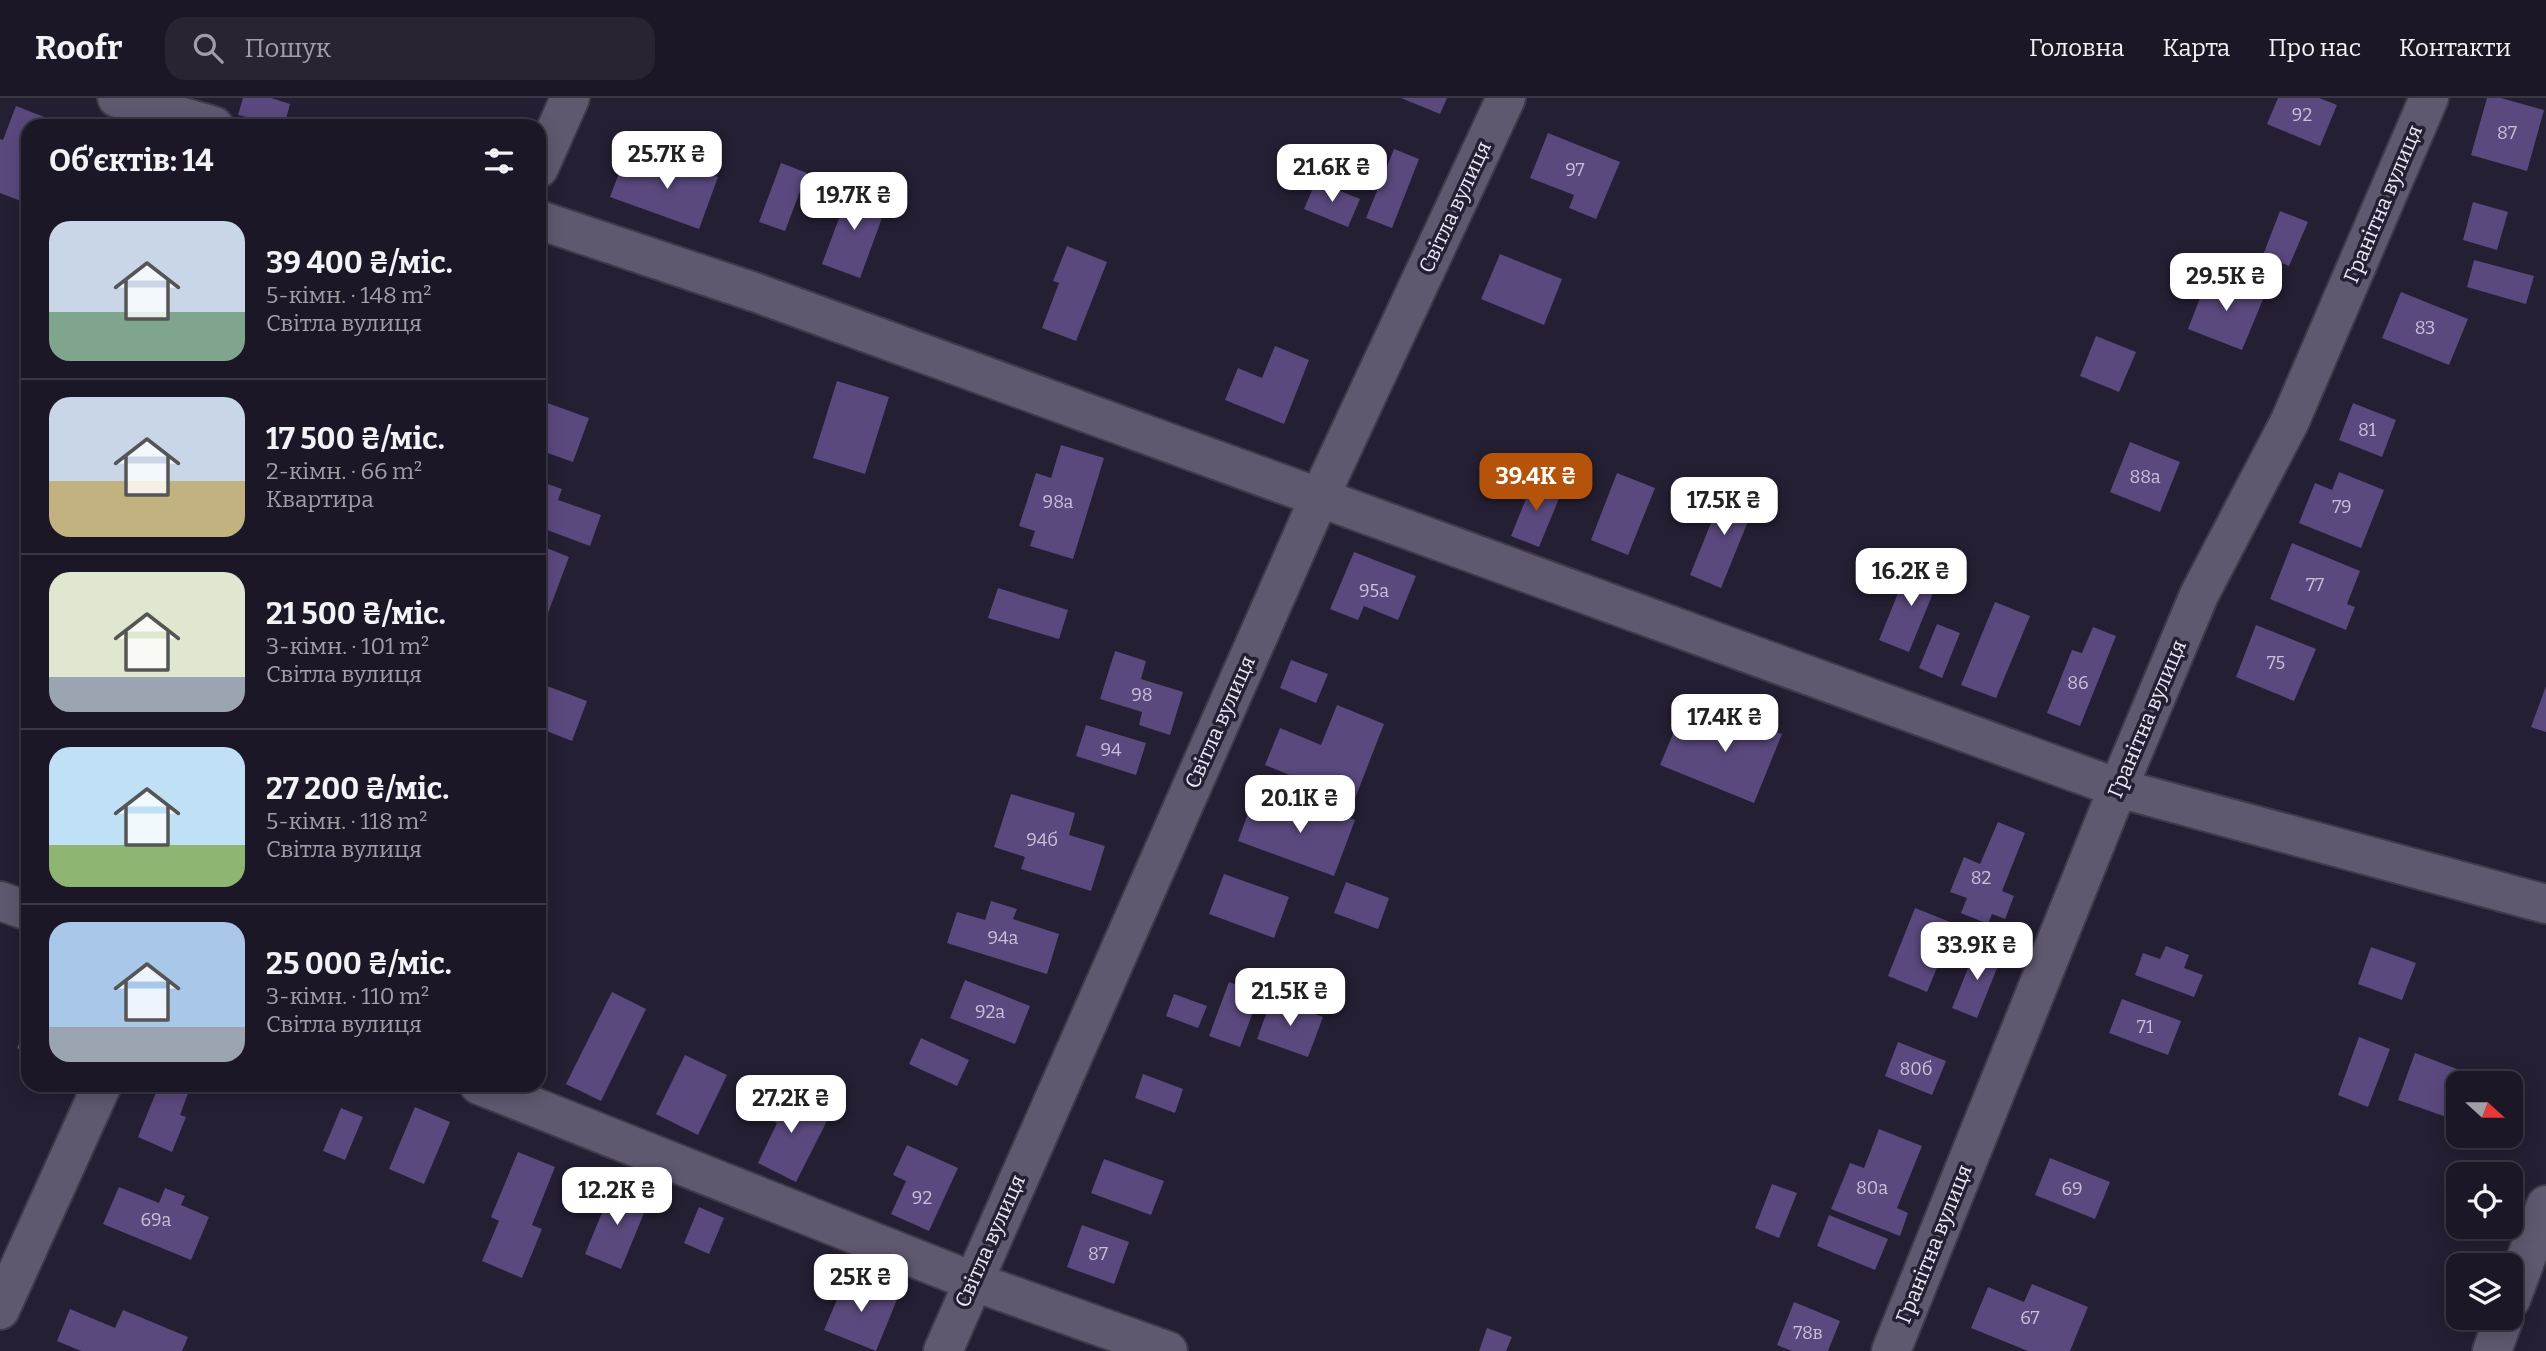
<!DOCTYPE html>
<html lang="uk">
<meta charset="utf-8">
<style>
:root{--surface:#1c1726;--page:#292432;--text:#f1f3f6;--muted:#a09fa7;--line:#3a3643;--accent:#b45309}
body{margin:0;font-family:Bitter,serif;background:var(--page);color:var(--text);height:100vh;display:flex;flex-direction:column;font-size:26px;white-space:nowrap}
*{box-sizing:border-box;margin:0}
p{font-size:23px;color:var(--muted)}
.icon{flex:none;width:38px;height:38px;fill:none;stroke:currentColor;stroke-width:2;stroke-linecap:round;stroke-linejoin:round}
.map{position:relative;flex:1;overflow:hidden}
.drawer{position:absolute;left:21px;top:21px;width:525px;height:973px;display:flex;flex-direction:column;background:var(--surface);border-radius:21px;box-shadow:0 4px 18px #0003,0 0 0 2px var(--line)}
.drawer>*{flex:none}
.needle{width:46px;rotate:111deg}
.fabs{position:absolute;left:2446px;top:973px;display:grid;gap:14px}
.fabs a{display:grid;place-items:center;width:77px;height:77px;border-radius:14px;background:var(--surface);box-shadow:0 4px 18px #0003,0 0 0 2px var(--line);font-size:35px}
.price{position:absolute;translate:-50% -60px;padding:0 16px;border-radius:14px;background:#fff;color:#222;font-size:23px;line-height:46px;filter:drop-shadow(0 2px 4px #0008)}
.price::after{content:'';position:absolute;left:50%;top:42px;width:21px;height:16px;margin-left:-10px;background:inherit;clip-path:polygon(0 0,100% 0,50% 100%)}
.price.current{background:var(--accent);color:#fff}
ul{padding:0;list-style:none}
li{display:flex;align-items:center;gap:21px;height:175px;padding:0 28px}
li+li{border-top:2px solid var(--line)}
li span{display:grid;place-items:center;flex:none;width:196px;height:140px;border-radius:21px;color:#555}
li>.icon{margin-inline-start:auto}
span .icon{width:84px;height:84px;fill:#fffc;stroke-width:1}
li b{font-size:30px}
h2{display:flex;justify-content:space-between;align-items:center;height:84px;padding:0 28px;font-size:30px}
header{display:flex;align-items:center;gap:42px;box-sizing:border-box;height:98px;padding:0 35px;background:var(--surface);border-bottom:2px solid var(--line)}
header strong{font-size:33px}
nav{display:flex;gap:38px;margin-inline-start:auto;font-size:24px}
.search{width:490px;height:63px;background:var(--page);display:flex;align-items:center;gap:18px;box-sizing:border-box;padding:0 24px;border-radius:21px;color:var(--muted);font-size:26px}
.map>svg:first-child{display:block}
</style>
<header>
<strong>Roofr</strong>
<div class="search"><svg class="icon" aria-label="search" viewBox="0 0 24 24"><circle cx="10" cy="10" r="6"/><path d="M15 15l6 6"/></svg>Пошук</div>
<nav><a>Головна</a><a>Карта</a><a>Про нас</a><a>Контакти</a></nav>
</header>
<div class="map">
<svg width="2546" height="1253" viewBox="0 0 2546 1253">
<rect width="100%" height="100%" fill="#251f33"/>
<!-- building -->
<path fill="#5a497e" d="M243,0H271L290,6L284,28L238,17Z
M1401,0H1447L1440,16Z
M2278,0H2319L2337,7L2320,48L2267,26Z
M2487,0H2501L2544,12L2527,73L2471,57Z
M16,8L57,24L56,28H28V100L26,105L0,95V41L3,42Z
M1548,35L1620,64L1596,121L1569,110L1574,97L1530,80Z
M1394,51L1419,61L1392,130L1366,120Z
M662,59L718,79L699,131L610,99L624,62L657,75Z
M781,65L807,75L785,133L759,124Z
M854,80L875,87L865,114L882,120L860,180L822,166Z
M1316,83L1360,101L1348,129L1304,111Z
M2473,104L2508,114L2497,152L2463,142Z
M2280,113L2308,124L2289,168L2263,157Z
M1067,148L1107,164L1076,243L1042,230L1059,185L1053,183Z
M1500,156L1562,181L1544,227L1481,201Z
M2474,162L2534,178L2526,206L2467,189Z
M2209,177L2264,199L2242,252L2188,231Z
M2401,194L2468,221L2449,267L2382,240Z
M2096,238L2136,254L2119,294L2080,278Z
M1275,248L1309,262L1284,326L1225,302L1238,270L1262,280Z
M837,283L889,299L865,376L813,360Z
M539,302L589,320L573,364L539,352Z
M2353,305L2396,322L2382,359L2339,342Z
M2130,344L2180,364L2160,414L2110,394Z
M1061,347L1104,360L1073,461L1030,448L1035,433L1019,428L1036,375L1051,380Z
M2339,374L2384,392L2361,450L2299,425L2315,385L2332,392Z
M1617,375L1655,390L1628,457L1591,442Z
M1534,381L1562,393L1539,449L1511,438Z
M539,383L562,391L558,402L601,417L590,448L539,429Z
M1726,388L1757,401L1721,490L1690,477Z
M2292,445L2360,473L2347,506L2355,509L2346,532L2270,501Z
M539,447L569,459L542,531L539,530Z
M1354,454L1416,478L1398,522L1364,508L1358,522L1330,511Z
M1918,464L1942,473L1909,554L1879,542L1901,488L1907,491Z
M998,490L1068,512L1059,541L988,520Z
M1995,504L2030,518L1996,600L1961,587Z
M1937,526L1960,535L1942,580L1919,570Z
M2256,527L2316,551L2294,603L2236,579Z
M2093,529L2116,538L2080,628L2047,615L2072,552L2082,555Z
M1115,553L1146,563L1141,581L1183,594L1170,637L1139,627L1142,614L1100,601Z
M1291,562L1328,576L1316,605L1280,590Z
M539,585L587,603L572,643L539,630Z
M2546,588V634L2531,629Z
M1337,607L1384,626L1354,703L1265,667L1280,630L1321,647Z
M1712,608L1782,636L1754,705L1660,667L1675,631L1699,640Z
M1086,627L1146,645L1136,677L1076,658Z
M1011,696L1075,715L1069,737L1105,748L1091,793L1021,771L1025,759L994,749Z
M1296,700L1355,722L1334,778L1238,743L1251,707L1288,721Z
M1998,724L2025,735L2002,793L2014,798L2005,821L1992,816L1988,826L1961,815L1967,800L1950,794L1964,759L1980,766Z
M1224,776L1289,799L1274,840L1209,816Z
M1346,784L1389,800L1378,831L1334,815Z
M991,803L1017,811L1013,821L1059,836L1047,876L947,845L957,814L985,822Z
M1915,810L1955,826L1927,894L1888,878Z
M1977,848L2002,858L1977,920L1952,910Z
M2166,848L2189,857L2184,870L2203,877L2194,899L2135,877L2143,855L2160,861Z
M2371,849L2416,865L2402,902L2358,886Z
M965,882L1030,908L1015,946L950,920Z
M1229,884L1260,895L1240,949L1209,938Z
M612,894L646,911L601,1003L566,986Z
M1174,896L1207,908L1198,930L1166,918Z
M1272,900L1323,919L1308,959L1257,941Z
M2122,901L2181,923L2168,957L2109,935Z
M28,927V955L17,950Z
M2359,939L2390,951L2368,1009L2338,997Z
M921,940L969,962L957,988L909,966Z
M1898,944L1946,963L1932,997L1885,978Z
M2415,955L2475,978L2472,985H2459L2458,1023L2398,1002Z
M685,957L727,977L698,1037L656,1016Z
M1143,976L1183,991L1175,1015L1135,1000Z
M159,987H191L180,1017L186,1019L172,1054L138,1039Z
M774,992L829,1019L796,1084L758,1065L777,1025L762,1018Z
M415,1009L450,1024L424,1086L389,1071Z
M341,1010L363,1019L345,1062L323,1053Z
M1879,1031L1922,1048L1897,1110L1908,1115L1900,1138L1831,1111L1850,1065L1864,1070Z
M907,1047L958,1070L929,1133L891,1116L906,1083L893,1077Z
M518,1054L555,1069L532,1127L542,1131L522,1180L482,1163L499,1123L491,1119Z
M2050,1060L2110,1084L2095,1121L2035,1097Z
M1104,1061L1164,1083L1151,1117L1091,1095Z
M1772,1086L1797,1095L1779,1140L1755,1130Z
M613,1088L649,1103L621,1171L585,1156Z
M119,1089L159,1105L165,1090L185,1098L181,1107L209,1119L191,1162L103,1126Z
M699,1109L724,1120L709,1156L684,1145Z
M1829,1117L1888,1141L1875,1172L1817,1148Z
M1082,1127L1129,1144L1114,1186L1067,1169Z
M847,1178L898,1199L876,1253L824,1232Z
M2032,1186L2088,1209L2070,1253H2028L1971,1230L1988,1189L2024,1204Z
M1794,1204L1840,1223L1828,1253H1792L1777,1247Z
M70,1211L115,1230L123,1212L188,1239L182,1253H81L57,1243Z
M1487,1230L1512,1239L1506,1253H1479Z"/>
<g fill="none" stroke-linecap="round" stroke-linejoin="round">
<defs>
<path id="minor" d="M117,0L214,28
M539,70L570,0
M539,122L757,195L2118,690L2546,806
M0,803L28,813
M479,987L972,1183L1168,1253
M2511,1201L2546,1107
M0,1212L102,987
M943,1253L1320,398L1506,0
M1891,1253L2118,690L2199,497L2290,323L2429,0
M2492,1253L2504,1220"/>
</defs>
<!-- minor casing -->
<use href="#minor" stroke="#3f394a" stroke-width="42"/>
<!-- minor -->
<use href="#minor" stroke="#5f586f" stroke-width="38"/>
</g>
<g text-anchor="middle" stroke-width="7" stroke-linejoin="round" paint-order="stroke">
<!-- number labels -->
<g font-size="18" fill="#c8c0d8">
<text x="2302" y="23">92</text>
<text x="2507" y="41">87</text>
<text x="1575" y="78">97</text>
<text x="2425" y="236">83</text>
<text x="2367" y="338">81</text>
<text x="2145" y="385">88а</text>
<text x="1058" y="410">98а</text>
<text x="2342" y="415">79</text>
<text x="2315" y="493">77</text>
<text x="1374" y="499">95а</text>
<text x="2276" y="571">75</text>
<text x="2078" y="591">86</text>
<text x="1142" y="603">98</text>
<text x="1111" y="658">94</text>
<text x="1042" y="748">94б</text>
<text x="1981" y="786">82</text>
<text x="1003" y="846">94а</text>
<text x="990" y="920">92а</text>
<text x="2145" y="935">71</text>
<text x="1916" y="977">80б</text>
<text x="1872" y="1096">80а</text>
<text x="2072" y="1097">69</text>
<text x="922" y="1106">92</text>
<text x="156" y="1128">69а</text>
<text x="1098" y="1162">87</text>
<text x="2030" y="1226">67</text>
<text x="1808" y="1241">78в</text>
</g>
<!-- street labels -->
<g font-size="21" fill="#ece8f6" stroke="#251f33">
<text transform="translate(2383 106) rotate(-67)" y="7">Гранітна вулиця</text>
<text transform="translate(1455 109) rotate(-65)" y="7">Світла вулиця</text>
<text transform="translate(2147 621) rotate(-67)" y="7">Гранітна вулиця</text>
<text transform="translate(1220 624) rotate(-66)" y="7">Світла вулиця</text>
<text transform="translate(990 1143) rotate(-66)" y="7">Світла вулиця</text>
<text transform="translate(1934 1146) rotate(-68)" y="7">Гранітна вулиця</text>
</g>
</g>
</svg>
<div class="fabs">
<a><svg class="needle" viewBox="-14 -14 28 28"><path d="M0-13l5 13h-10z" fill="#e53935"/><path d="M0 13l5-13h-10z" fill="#a09fa7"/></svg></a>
<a><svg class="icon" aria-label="locate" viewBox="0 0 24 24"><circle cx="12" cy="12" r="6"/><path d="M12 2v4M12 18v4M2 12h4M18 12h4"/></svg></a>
<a><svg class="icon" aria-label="layers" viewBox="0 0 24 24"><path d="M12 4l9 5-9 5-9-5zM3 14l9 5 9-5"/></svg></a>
</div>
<b class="price" style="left:667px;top:93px">25.7K ₴</b>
<b class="price" style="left:1332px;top:106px">21.6K ₴</b>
<b class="price" style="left:854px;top:134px">19.7K ₴</b>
<b class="price" style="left:2226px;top:215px">29.5K ₴</b>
<b class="price current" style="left:1536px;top:415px">39.4K ₴</b>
<b class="price" style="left:1724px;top:439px">17.5K ₴</b>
<b class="price" style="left:1911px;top:510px">16.2K ₴</b>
<b class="price" style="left:1725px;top:656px">17.4K ₴</b>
<b class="price" style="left:1300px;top:737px">20.1K ₴</b>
<b class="price" style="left:1977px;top:884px">33.9K ₴</b>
<b class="price" style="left:1290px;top:930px">21.5K ₴</b>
<b class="price" style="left:791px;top:1037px">27.2K ₴</b>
<b class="price" style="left:617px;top:1129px">12.2K ₴</b>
<b class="price" style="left:861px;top:1216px">25K ₴</b>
<section class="drawer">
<h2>Об’єктів: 14<svg class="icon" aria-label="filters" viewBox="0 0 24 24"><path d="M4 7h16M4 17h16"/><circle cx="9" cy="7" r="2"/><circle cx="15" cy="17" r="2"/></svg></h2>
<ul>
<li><span style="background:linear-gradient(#c9d6e8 65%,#7fa58c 0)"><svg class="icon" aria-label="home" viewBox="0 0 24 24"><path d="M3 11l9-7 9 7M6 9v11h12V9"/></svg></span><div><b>39 400 ₴/міс.</b><p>5-кімн. · 148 m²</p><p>Світла вулиця</p></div></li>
<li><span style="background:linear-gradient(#c9d6e8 60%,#c2b280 0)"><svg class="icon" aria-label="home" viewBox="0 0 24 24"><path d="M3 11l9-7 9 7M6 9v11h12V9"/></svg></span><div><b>17 500 ₴/міс.</b><p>2-кімн. · 66 m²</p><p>Квартира</p></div></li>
<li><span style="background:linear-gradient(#dfe7d0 75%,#9aa5b1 0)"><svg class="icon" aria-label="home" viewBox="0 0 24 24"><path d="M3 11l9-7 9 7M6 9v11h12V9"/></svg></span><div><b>21 500 ₴/міс.</b><p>3-кімн. · 101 m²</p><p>Світла вулиця</p></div></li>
<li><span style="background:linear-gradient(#bfe0f5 70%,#8fb573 0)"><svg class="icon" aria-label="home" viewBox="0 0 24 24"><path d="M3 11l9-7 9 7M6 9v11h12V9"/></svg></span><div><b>27 200 ₴/міс.</b><p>5-кімн. · 118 m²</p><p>Світла вулиця</p></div></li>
<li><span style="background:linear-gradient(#a9c7e8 75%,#9aa5b1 0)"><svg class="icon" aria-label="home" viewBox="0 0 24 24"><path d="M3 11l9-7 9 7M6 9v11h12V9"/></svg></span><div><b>25 000 ₴/міс.</b><p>3-кімн. · 110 m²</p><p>Світла вулиця</p></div></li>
</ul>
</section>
</div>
